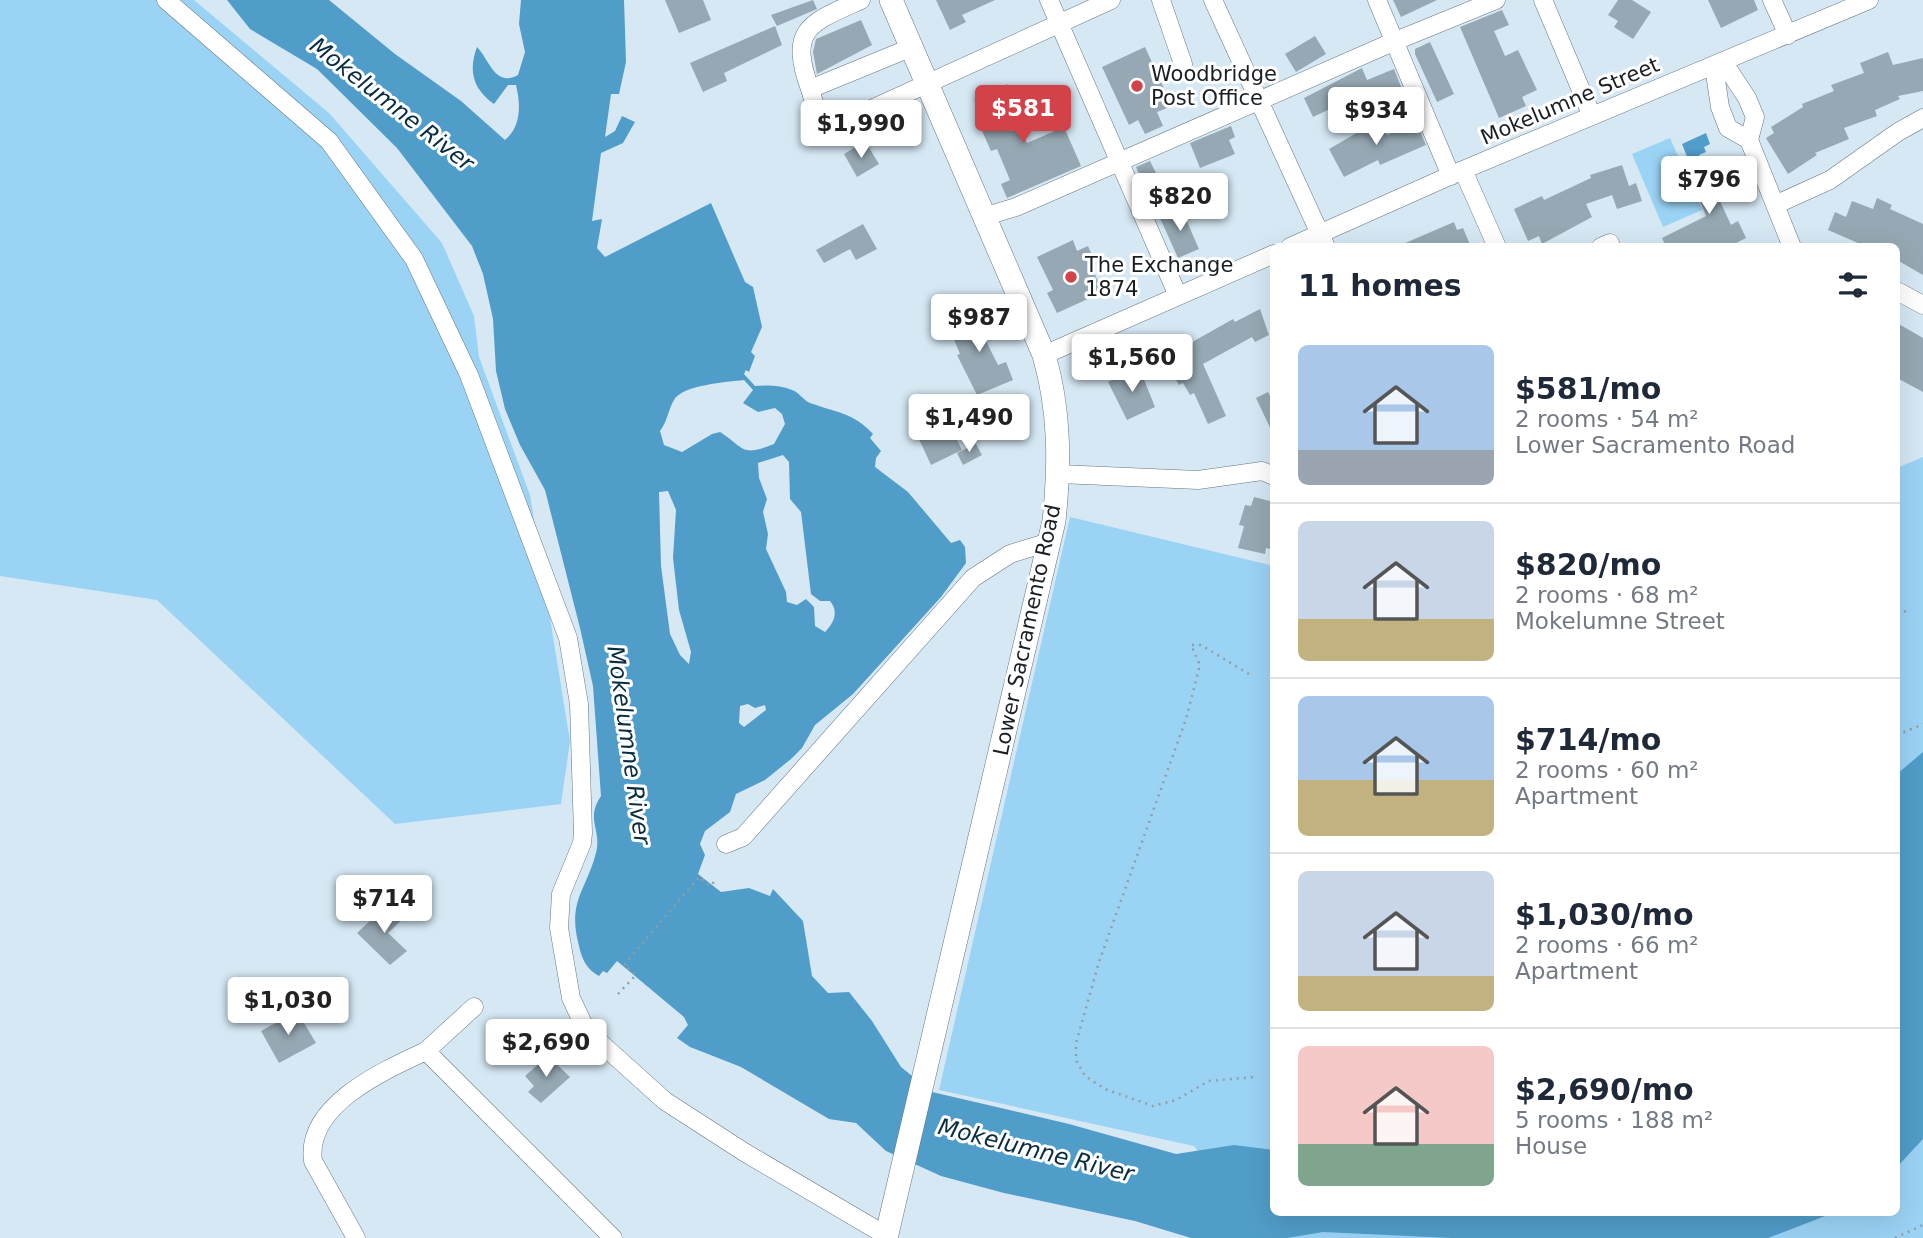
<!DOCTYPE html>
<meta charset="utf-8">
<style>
:root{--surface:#fff;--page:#f2f2f3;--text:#1f2937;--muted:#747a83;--line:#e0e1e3;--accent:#d24349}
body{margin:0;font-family:"DejaVu Sans",sans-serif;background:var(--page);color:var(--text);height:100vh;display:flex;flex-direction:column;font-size:26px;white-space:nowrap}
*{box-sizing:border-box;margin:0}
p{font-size:23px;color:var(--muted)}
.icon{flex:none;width:38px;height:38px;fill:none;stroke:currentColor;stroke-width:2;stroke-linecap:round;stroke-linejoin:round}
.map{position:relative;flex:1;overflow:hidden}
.details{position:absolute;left:1270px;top:243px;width:630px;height:973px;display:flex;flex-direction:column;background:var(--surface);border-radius:10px;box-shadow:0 7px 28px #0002}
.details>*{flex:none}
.price{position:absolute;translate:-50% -60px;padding:0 16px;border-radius:7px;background:#fff;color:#222;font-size:23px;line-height:46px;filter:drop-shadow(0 2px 4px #0008)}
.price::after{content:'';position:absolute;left:50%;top:42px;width:21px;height:16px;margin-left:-10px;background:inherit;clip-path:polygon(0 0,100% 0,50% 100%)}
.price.selected{background:var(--accent);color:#fff}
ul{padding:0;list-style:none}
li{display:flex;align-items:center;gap:21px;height:175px;padding:0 28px}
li+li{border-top:2px solid var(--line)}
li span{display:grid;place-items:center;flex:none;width:196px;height:140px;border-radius:10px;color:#555}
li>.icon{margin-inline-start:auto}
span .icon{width:84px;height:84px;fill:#fffc;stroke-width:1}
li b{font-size:30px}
h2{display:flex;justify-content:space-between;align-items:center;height:84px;padding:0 28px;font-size:30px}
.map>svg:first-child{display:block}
</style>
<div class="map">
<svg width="1923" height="1238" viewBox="0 0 1923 1238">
<rect width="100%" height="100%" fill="#d5e8f4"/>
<!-- green -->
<path fill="#9bd3f5" d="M0,0H194L329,113L442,243L474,316L479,357L530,495L570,741L561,804L395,824L157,600L0,576Z
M1670,138L1702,210L1663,227L1632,154Z
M1923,457V1238H1264L1194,1146L939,1090L1070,517L1274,566V1213H1897V468Z"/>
<!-- water -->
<path fill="#509dc9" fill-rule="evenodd" d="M227,0H329L395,54L461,101L505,140C521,127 521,105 516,85H508L494,104C473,89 468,71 477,47C489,59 495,88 518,75L525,52L519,24L521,0H624L626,62L619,94H611L605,137L615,131L622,116L635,122L623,143L601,153L592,221L602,219L597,248L605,257L711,203L745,282L753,287L762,327L751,352L755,356L749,372L746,370L744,374L755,386C768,385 780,385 792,390C799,392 803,400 810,403C835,412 854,413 873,434L870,438L881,451L876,458L875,467L908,492L951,543L960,540L965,547L966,563L941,597L853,694L815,725L802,748L791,759L765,780L736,794L730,812L705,831L700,844L705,855L698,874L721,892L749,888L770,896L773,889L803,921L812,976L828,993L849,992L872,1021L901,1067L932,1092L1069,1124L1176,1154L1234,1145L1274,1150V1213H1833L1768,1238H1451L1323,1232L1287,1238H1191L1135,1221L1004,1193L941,1176L886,1151L856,1123L829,1119L741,1067L690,1047L677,1038L688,1025L684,1017L617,961L607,973L603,971L599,976C586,969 582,959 579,946C567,901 586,891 596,853C602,829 585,820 601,796L593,686L580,628L545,490L520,445L505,409L496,371L493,319L483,274L472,246L397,148L317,69L250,29ZM744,380L753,390L743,403L758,412L775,408L782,414L785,424L774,444C741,457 746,449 720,432L712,434L682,452L664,445L660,431C668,420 668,410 674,400C682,385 727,382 744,380ZM783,455L789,462L790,499L801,512L811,594L820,601H830C839,612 834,623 825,632L815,626L814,607L806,599L797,605L787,602L786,592L766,549L768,534L763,512L767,499L759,478L758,463ZM668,491L676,510L673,558L679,610L691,652L689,664L680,655L670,634L661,566L659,492ZM748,704L755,708L765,705L766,710L744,727L739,723L740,706Z
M1706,133L1710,144L1704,147L1706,152L1699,155L1701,160L1690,164L1682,144Z
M1923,752V1139L1897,1167V774Z"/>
<!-- building -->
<path fill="#96a8b3" d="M665,0H703L711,20L679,33Z
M813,0L817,9L777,26L771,15Z
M936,0H995L962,15L966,22L950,30Z
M1393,0H1437L1401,17Z
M1618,0H1632L1651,12L1633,39L1614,27L1618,21L1608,15Z
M1708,0H1754L1758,10L1721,28Z
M1502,10L1509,25L1494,31L1505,56L1518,50L1537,90L1522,97L1526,106L1499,118L1460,27Z
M861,20L872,45L817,74L813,52L816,39Z
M775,26L782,45L724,73L727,81L703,92L690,63Z
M1315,36L1326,54L1296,72L1285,54Z
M1430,42L1454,94L1437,102L1415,54V49Z
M1145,47L1172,106L1157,112L1163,126L1145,134L1138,120L1129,125L1102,67Z
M1888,52L1893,65L1923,58V91L1898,96L1900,99L1875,110L1877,116L1844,128L1849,139L1815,153L1817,155L1788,174L1766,138L1774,133L1771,127L1803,107L1802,104L1834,91L1831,85L1864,73L1860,63Z
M1362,68L1367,80L1394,69L1402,89L1390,93L1388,89L1361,101L1359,95L1313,117L1304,98Z
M1008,84L1016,103L1011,106L1027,143L1064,127L1081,166L1007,198L1001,184L1010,180L997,149L991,151L978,122L983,120L974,99Z
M1379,120L1387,135L1416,121L1426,145L1380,165L1378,160L1344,177L1329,149Z
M1231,126L1235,137L1229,140L1235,154L1200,168L1190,143Z
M859,145L861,150L868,146L879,164L857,177L844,154Z
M1150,161L1157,175L1142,182L1136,167Z
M1622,165L1629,186L1636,183L1642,201L1617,209L1612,195L1586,204L1592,217L1542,244L1539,236L1528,241L1514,209L1542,196L1544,200L1591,178L1590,175Z
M1722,166L1733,196L1720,201L1731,225L1738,221L1746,238L1728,247H1666L1662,238L1706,216L1691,178Z
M1877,198L1892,205L1890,209L1923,224V275L1897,260V247H1867L1828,230L1835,212L1846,217L1852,201L1873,209Z
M1181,208L1199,249L1178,258L1160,218Z
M1454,222L1457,230L1463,228L1471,247H1396Z
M863,224L877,249L856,260L850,249L824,263L816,250Z
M1073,240L1077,251L1088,246L1095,262L1090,264L1103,292L1057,313L1047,293L1053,290L1037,257Z
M1260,309L1269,335L1255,342L1252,337L1203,364L1226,416L1208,424L1194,393L1190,395L1183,383L1179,385L1170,370L1178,366L1171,354L1233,319L1235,322Z
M985,310L993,329L982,333L998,365L1006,362L1013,380L977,395L957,355L960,354L948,325Z
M1897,323L1923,338V392L1897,378Z
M1139,367L1155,407L1127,420L1108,382Z
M1268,392L1274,404V436L1256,398Z
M948,422L962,450L931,465L918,437Z
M976,444L982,455L963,465L957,453Z
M1254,497L1274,502V550L1266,548L1265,554L1238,548L1244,526L1239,525L1245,505L1251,506Z
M387,905L403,919L388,933L407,951L390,965L357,933Z
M297,1011L316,1043L279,1063L261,1031Z
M548,1056L570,1077L541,1103L528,1092L534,1086L525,1076Z"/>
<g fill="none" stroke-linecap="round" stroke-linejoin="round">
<defs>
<path id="minor" d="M166,0L329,141L414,259L469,375L568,638L579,704L583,833L582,843L561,894L559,928L571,998L586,1030L665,1101L744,1152L887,1236
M1049,0L1178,296
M1161,0L1183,64
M1213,0L1326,247
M1377,0L1451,176
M1543,0L1592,116
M1772,0L1788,35
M910,48L810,89L816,109L832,127L1111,0
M1724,63L1747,98L1755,117L1749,140
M1714,67L1720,107L1728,128L1749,140L1792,247
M810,89C788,28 810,23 861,0
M1463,170L1497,247
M1777,204L1830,180L1898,132L1923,118
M983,217L1016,207L1393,42L1496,0
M1290,247L1463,170L1869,0
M1601,247L1610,243
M1897,291L1923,305
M1044,355L1274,254
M1059,474L1198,480L1262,471L1274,476
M726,844L743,837L973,578L1010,554L1049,542
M474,1007L426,1051L613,1238
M356,1238L313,1161C305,1105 385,1070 426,1051"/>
<path id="major" d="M886,1238L1054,521C1060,463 1060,411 1044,355L891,0"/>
</defs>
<!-- minor casing -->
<use href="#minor" stroke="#657681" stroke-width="19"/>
<!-- major casing -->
<use href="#major" stroke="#657681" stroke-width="24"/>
<!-- path -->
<path stroke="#8f9ea7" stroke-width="2.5" stroke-dasharray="2 5" stroke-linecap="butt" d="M1897,613L1906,611
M1249,674L1201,645H1191L1200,665L1186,719L1099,962L1076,1043V1060L1085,1076L1105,1089L1153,1106L1176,1100L1209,1081L1255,1077
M1897,735L1923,724
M618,994L636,975L624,965L699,877L710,886L715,881
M1895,1238L1923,1225"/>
<!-- minor -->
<use href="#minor" stroke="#fff" stroke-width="18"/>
<!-- major -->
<use href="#major" stroke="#fff" stroke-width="23"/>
</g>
<!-- markers -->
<g fill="#d24349" stroke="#fff" stroke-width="2.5">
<circle cx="1137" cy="86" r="7"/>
<circle cx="1071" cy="277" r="7"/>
</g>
<g text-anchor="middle" stroke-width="6" stroke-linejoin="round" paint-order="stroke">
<!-- poi labels -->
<g font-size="21" fill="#181e23" stroke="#fff" text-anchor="start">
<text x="1151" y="81">Woodbridge<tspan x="1151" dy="24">Post Office</tspan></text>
<text x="1085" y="272">The Exchange<tspan x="1085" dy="24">1874</tspan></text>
</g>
<!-- street labels -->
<g font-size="21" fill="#181e23" stroke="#fff">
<text transform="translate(1570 101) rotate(-23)" y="7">Mokelumne Street</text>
<text transform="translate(1027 630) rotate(-78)" y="7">Lower Sacramento Road</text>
</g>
<!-- water labels -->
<g font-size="23" font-style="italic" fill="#092d40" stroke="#fff">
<text transform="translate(392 104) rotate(38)" y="8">Mokelumne River</text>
<text transform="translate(629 745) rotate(82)" y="8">Mokelumne River</text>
<text transform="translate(1036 1150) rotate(14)" y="8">Mokelumne River</text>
</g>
</g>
</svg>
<b class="price selected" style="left:1023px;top:145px">$581</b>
<b class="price" style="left:1376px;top:147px">$934</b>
<b class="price" style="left:861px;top:160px">$1,990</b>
<b class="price" style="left:1709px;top:216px">$796</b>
<b class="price" style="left:1180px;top:233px">$820</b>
<b class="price" style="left:979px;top:354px">$987</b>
<b class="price" style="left:1132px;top:394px">$1,560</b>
<b class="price" style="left:969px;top:454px">$1,490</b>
<b class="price" style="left:384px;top:935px">$714</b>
<b class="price" style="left:288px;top:1037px">$1,030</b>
<b class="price" style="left:546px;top:1079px">$2,690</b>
<section class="details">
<h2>11 homes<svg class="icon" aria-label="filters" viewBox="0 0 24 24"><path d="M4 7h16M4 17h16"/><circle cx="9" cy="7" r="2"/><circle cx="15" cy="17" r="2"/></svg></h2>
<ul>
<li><span style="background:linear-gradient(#a9c7e8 75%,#9aa5b1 0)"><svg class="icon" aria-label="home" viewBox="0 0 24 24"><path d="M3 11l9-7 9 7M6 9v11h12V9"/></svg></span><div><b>$581/mo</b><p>2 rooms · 54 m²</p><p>Lower Sacramento Road</p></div></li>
<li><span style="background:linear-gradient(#c9d6e8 70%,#c2b280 0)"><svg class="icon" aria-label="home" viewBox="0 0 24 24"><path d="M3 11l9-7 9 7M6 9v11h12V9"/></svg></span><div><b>$820/mo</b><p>2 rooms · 68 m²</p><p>Mokelumne Street</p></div></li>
<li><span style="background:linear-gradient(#a9c7e8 60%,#c2b280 0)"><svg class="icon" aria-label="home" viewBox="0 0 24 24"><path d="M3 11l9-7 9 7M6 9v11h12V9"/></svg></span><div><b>$714/mo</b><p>2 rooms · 60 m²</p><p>Apartment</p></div></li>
<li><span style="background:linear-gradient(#c9d6e8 75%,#c2b280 0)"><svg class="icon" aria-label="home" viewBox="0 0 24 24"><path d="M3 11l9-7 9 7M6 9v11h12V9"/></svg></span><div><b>$1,030/mo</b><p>2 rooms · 66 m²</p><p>Apartment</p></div></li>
<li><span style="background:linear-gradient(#f6c9c9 70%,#7fa58c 0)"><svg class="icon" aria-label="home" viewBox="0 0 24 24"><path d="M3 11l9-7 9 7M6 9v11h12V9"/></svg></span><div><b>$2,690/mo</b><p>5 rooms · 188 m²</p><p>House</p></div></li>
</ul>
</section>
</div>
